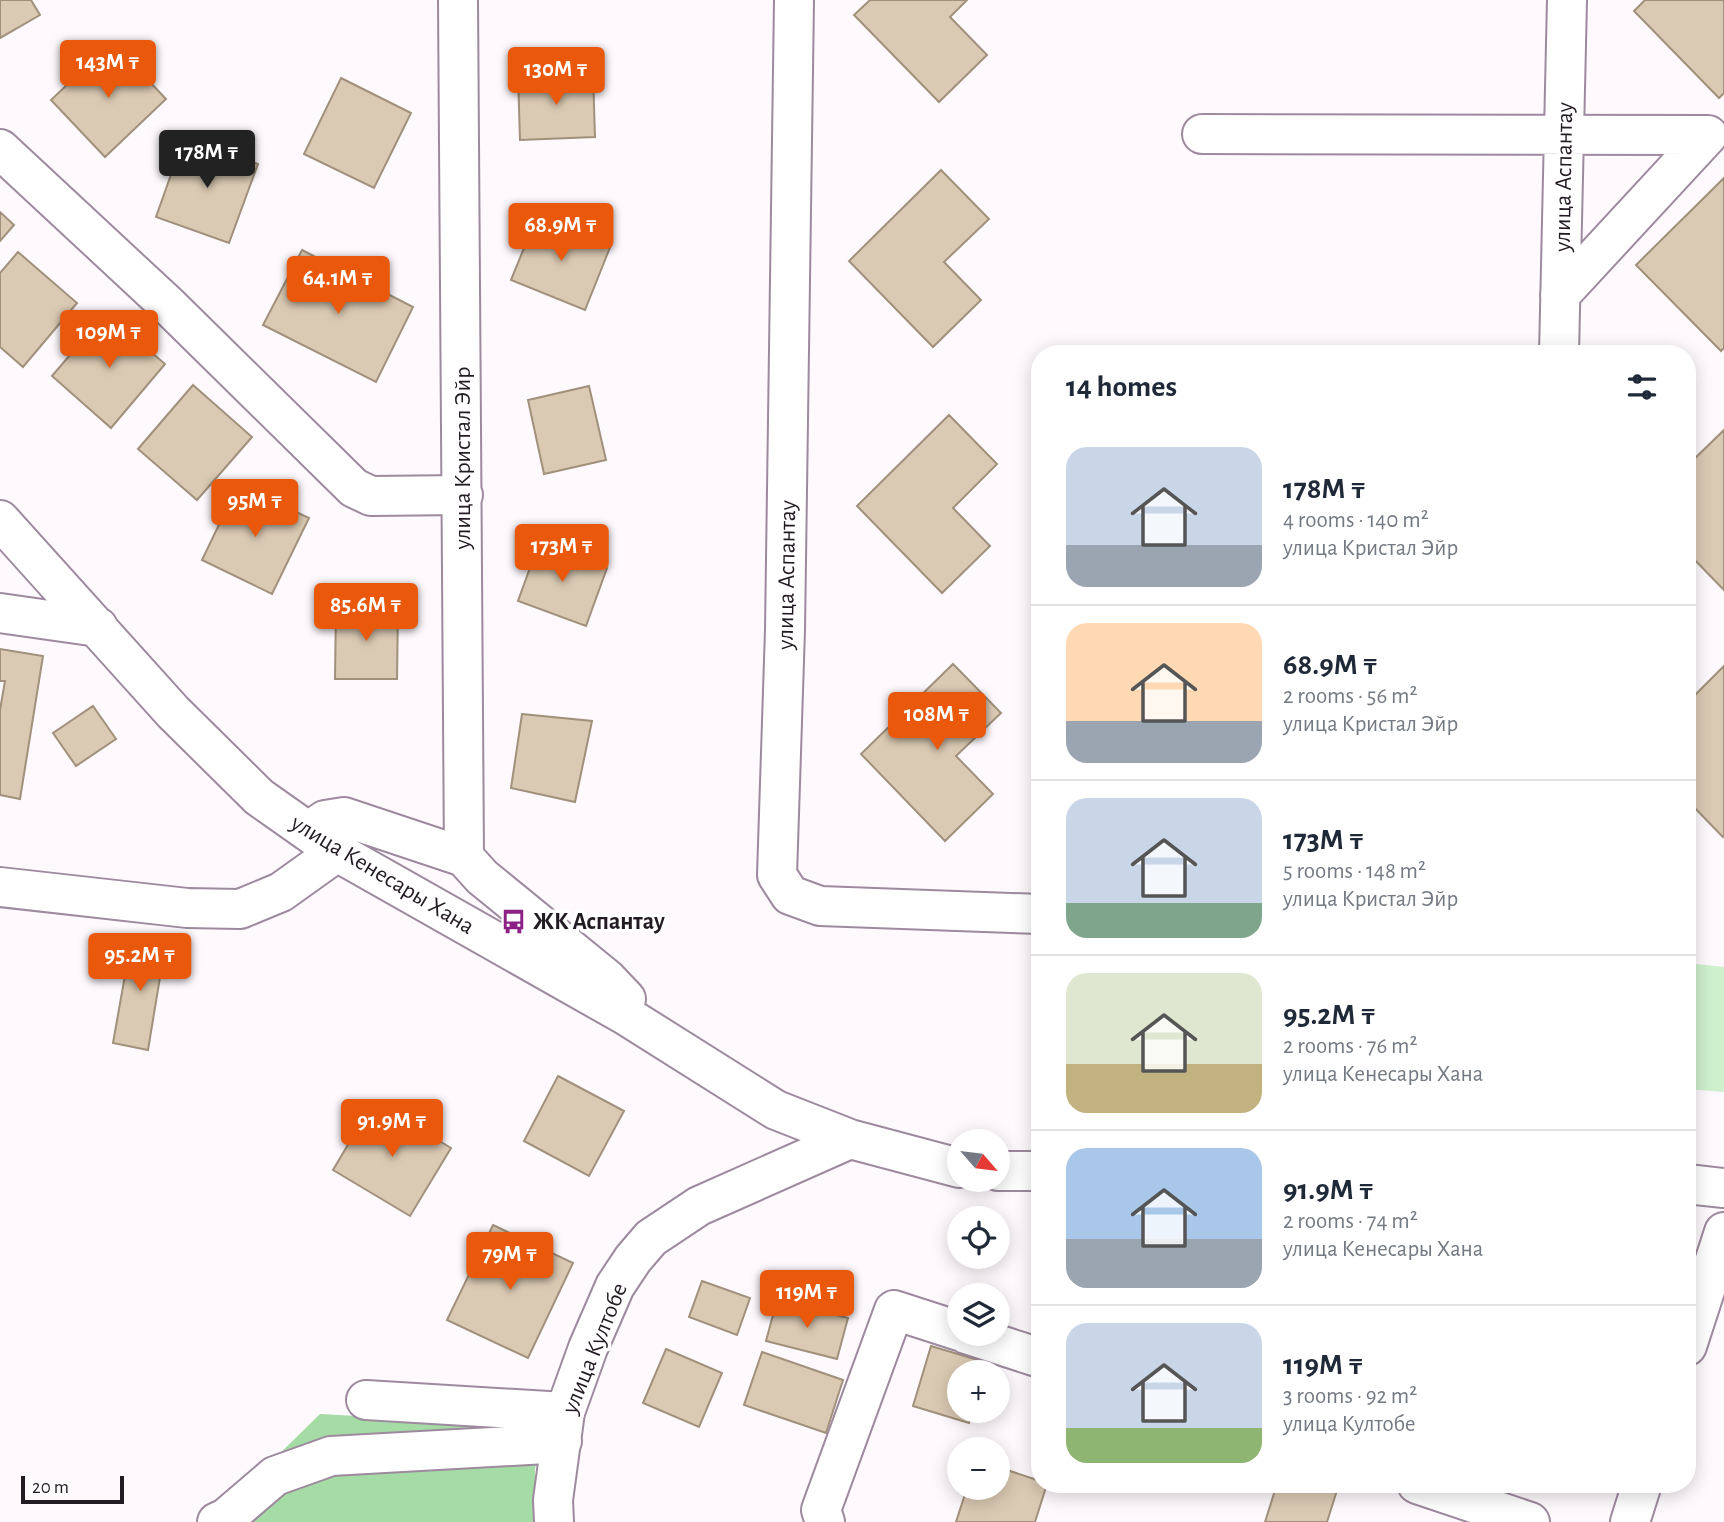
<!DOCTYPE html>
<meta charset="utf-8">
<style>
:root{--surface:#fff;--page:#f6f6f7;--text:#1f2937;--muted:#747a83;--line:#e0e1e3;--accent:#ea580c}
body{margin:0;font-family:"Alegreya Sans",sans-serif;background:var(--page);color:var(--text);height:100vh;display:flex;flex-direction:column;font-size:26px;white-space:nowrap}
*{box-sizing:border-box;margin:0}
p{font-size:23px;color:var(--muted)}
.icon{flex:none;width:38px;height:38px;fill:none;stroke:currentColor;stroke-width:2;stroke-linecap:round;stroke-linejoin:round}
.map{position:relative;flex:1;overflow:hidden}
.sheet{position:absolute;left:1031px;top:345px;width:665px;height:1148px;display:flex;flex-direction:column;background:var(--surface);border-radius:28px;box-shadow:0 4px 18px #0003}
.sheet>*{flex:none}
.needle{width:46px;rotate:118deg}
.fabs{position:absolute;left:947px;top:1129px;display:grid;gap:14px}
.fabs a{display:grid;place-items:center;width:63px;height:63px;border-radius:50%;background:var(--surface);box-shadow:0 4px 18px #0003;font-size:35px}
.scale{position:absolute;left:21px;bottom:18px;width:103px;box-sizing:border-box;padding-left:7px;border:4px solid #231b23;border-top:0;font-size:19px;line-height:24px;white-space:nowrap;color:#231b23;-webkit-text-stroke:5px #fff;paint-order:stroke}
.price{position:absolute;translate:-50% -60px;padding:0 16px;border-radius:7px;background:var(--accent);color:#fff;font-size:23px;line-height:46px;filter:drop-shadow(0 2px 4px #0008)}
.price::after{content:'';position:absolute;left:50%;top:42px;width:21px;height:16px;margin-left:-10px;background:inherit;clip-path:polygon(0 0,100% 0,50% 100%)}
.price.on{background:#222;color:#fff}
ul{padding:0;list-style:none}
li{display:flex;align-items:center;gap:21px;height:175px;padding:0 35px}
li+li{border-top:2px solid var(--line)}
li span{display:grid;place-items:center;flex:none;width:196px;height:140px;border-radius:21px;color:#555}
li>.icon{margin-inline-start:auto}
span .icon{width:84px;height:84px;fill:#fffc;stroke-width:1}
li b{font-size:30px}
h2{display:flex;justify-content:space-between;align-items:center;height:84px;padding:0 35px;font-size:30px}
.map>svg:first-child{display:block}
</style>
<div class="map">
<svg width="1724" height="1522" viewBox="0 0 1724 1522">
<rect width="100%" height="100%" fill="#fdf9fd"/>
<!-- green -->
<path fill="#cef0cd" d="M1687,963L1724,967V1092L1687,1089Z"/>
<!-- forest -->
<path fill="#a5dba4" d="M320,1414L542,1426L535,1470L536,1522H210Z"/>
<!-- building -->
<path fill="#dbcab3" stroke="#a1907b" stroke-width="2" d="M0,0H31L40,15L0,38Z
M870,0H967L950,17L987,55L939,102L854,15Z
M1645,0H1724V93L1719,98L1634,11Z
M112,42L166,99L105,157L51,100Z
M593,74L595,137L520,140L518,76Z
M341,78L411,113L374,188L304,154Z
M184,138L258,164L229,243L156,217Z
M941,170L989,219L944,262L981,300L933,347L849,261Z
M1724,178V348L1721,351L1636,265Z
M0,212L14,225L0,241Z
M537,216L611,245L585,310L511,280Z
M302,250L413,307L376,382L263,325Z
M18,252L77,303L23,367L0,347V273Z
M106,313L165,364L111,428L52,376Z
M193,385L252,437L197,500L138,449Z
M589,386L606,460L544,474L528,400Z
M949,415L997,464L953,508L990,546L942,593L857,506Z
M1724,430V590L1687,552V466Z
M238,485L309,518L272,594L202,560Z
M539,543L607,568L586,626L518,601Z
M336,607L398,608L397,679H335Z
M0,649L43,656L20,799L0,795V710L5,681H0Z
M953,664L1001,713L956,756L993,794L945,841L861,754Z
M1724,666V836L1723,837L1687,800V703Z
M93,706L116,739L76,766L53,733Z
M522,714L592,721L575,802L511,788Z
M132,936L166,941L148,1050L113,1043Z
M558,1076L624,1111L589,1176L524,1141Z
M374,1101L451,1148L410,1216L333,1170Z
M493,1225L573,1263L528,1358L447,1320Z
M702,1281L750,1298L737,1335L689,1317Z
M777,1300L848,1318L837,1359L766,1341Z
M931,1346L988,1363L985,1372H959V1410H973L969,1423L913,1406Z
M666,1349L722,1373L699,1427L643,1403Z
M762,1352L843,1380L826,1433L744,1405Z
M998,1467L1040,1481V1484H1047L1035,1522H956L967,1488H998Z
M1277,1484H1339L1327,1522H1265Z"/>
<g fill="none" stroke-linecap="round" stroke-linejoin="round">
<defs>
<path id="minor" d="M458,0L464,857L482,877L607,979L626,999
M794,0L785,630L777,875L790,895L820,906L1040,914
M1202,134L1708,135L1560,295
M0,149L170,307L354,488L371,496L463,495
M1559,354L1567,0
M0,520L173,712L259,797L337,852L625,1015L776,1110L850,1139L959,1168
M0,613L98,627
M309,831L325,820L344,817L464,857
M0,887L187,908L240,909L281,892L337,852
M998,1171H1040
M1687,1184L1724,1188
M966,1334L1040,1358
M1687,1346L1724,1232
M366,1400L565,1412
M1417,1484L1530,1522
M217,1522L226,1518L275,1476L331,1456L546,1444L562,1441
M554,1522L553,1500L565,1412L588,1348L615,1286L633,1259L651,1238L699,1206L850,1139
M825,1522L821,1510L894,1310L959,1331
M1630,1522L1642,1484"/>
</defs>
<!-- minor casing -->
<use href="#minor" stroke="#9d8a9e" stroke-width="42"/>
<!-- minor -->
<use href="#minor" stroke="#fff" stroke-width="38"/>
</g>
<!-- icons -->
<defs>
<symbol id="bus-bare" viewBox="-9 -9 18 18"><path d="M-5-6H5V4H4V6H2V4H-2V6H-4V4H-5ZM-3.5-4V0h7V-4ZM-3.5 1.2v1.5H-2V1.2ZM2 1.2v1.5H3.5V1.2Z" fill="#8c2084" stroke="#fff" stroke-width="2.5" paint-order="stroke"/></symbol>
</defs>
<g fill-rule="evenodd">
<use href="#bus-bare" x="496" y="904" width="35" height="35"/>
</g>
<g text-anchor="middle" stroke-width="7" stroke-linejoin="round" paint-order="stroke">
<!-- street labels -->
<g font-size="24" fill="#231b23" stroke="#fff">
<text transform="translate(1563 177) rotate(-89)" y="8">улица Аспантау</text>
<text transform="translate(462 458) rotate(-90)" y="8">улица Кристал Эйр</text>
<text transform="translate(786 575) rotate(-89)" y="8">улица Аспантау</text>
<text transform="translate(383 874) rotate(31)" y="8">улица Кенесары Хана</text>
<text transform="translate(594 1348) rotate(-68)" y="8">улица Култобе</text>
</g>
<!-- poi labels -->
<g font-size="24" font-weight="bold" fill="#231b23" stroke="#fff" text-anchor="start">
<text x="533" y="929">ЖК Аспантау</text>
</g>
</g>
</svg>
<div class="fabs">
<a><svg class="needle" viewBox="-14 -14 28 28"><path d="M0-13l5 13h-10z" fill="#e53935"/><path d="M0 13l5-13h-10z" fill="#747a83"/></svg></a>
<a><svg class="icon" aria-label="locate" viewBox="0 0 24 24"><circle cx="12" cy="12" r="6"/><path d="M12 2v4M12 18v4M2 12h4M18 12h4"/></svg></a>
<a><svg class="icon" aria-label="layers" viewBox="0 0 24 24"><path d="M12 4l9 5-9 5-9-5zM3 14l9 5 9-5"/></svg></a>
<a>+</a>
<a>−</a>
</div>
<div class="scale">20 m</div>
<b class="price" style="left:108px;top:100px">143M ₸</b>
<b class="price" style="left:556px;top:107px">130M ₸</b>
<b class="price on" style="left:207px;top:190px">178M ₸</b>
<b class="price" style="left:561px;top:263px">68.9M ₸</b>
<b class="price" style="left:338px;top:316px">64.1M ₸</b>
<b class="price" style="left:109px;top:370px">109M ₸</b>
<b class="price" style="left:255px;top:539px">95M ₸</b>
<b class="price" style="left:562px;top:584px">173M ₸</b>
<b class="price" style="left:366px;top:643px">85.6M ₸</b>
<b class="price" style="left:937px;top:752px">108M ₸</b>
<b class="price" style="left:140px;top:993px">95.2M ₸</b>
<b class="price" style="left:392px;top:1159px">91.9M ₸</b>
<b class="price" style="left:510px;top:1292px">79M ₸</b>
<b class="price" style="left:807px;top:1330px">119M ₸</b>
<section class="sheet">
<h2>14 homes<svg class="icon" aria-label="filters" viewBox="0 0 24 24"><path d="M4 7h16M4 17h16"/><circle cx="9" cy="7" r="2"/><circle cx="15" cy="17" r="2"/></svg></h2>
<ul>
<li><span style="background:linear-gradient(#c9d6e8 70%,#9aa5b1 0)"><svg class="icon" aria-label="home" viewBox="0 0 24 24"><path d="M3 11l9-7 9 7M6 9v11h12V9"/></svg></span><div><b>178M ₸</b><p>4 rooms · 140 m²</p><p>улица Кристал Эйр</p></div></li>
<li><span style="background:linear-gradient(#ffd9b3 70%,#9aa5b1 0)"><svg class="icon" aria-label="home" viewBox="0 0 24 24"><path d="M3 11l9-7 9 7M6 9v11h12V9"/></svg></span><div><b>68.9M ₸</b><p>2 rooms · 56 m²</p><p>улица Кристал Эйр</p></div></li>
<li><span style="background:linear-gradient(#c9d6e8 75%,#7fa58c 0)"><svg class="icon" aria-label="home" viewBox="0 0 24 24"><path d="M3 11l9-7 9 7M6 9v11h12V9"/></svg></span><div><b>173M ₸</b><p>5 rooms · 148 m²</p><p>улица Кристал Эйр</p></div></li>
<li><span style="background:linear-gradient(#dfe7d0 65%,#c2b280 0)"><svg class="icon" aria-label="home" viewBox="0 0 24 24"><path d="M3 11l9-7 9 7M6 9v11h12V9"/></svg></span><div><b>95.2M ₸</b><p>2 rooms · 76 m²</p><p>улица Кенесары Хана</p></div></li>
<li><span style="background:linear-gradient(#a9c7e8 65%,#9aa5b1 0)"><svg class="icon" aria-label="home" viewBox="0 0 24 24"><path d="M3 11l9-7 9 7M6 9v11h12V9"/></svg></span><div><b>91.9M ₸</b><p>2 rooms · 74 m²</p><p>улица Кенесары Хана</p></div></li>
<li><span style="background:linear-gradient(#c9d6e8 75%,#8fb573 0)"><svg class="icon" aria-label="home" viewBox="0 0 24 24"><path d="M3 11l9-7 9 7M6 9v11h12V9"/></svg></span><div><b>119M ₸</b><p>3 rooms · 92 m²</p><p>улица Култобе</p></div></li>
</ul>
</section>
</div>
